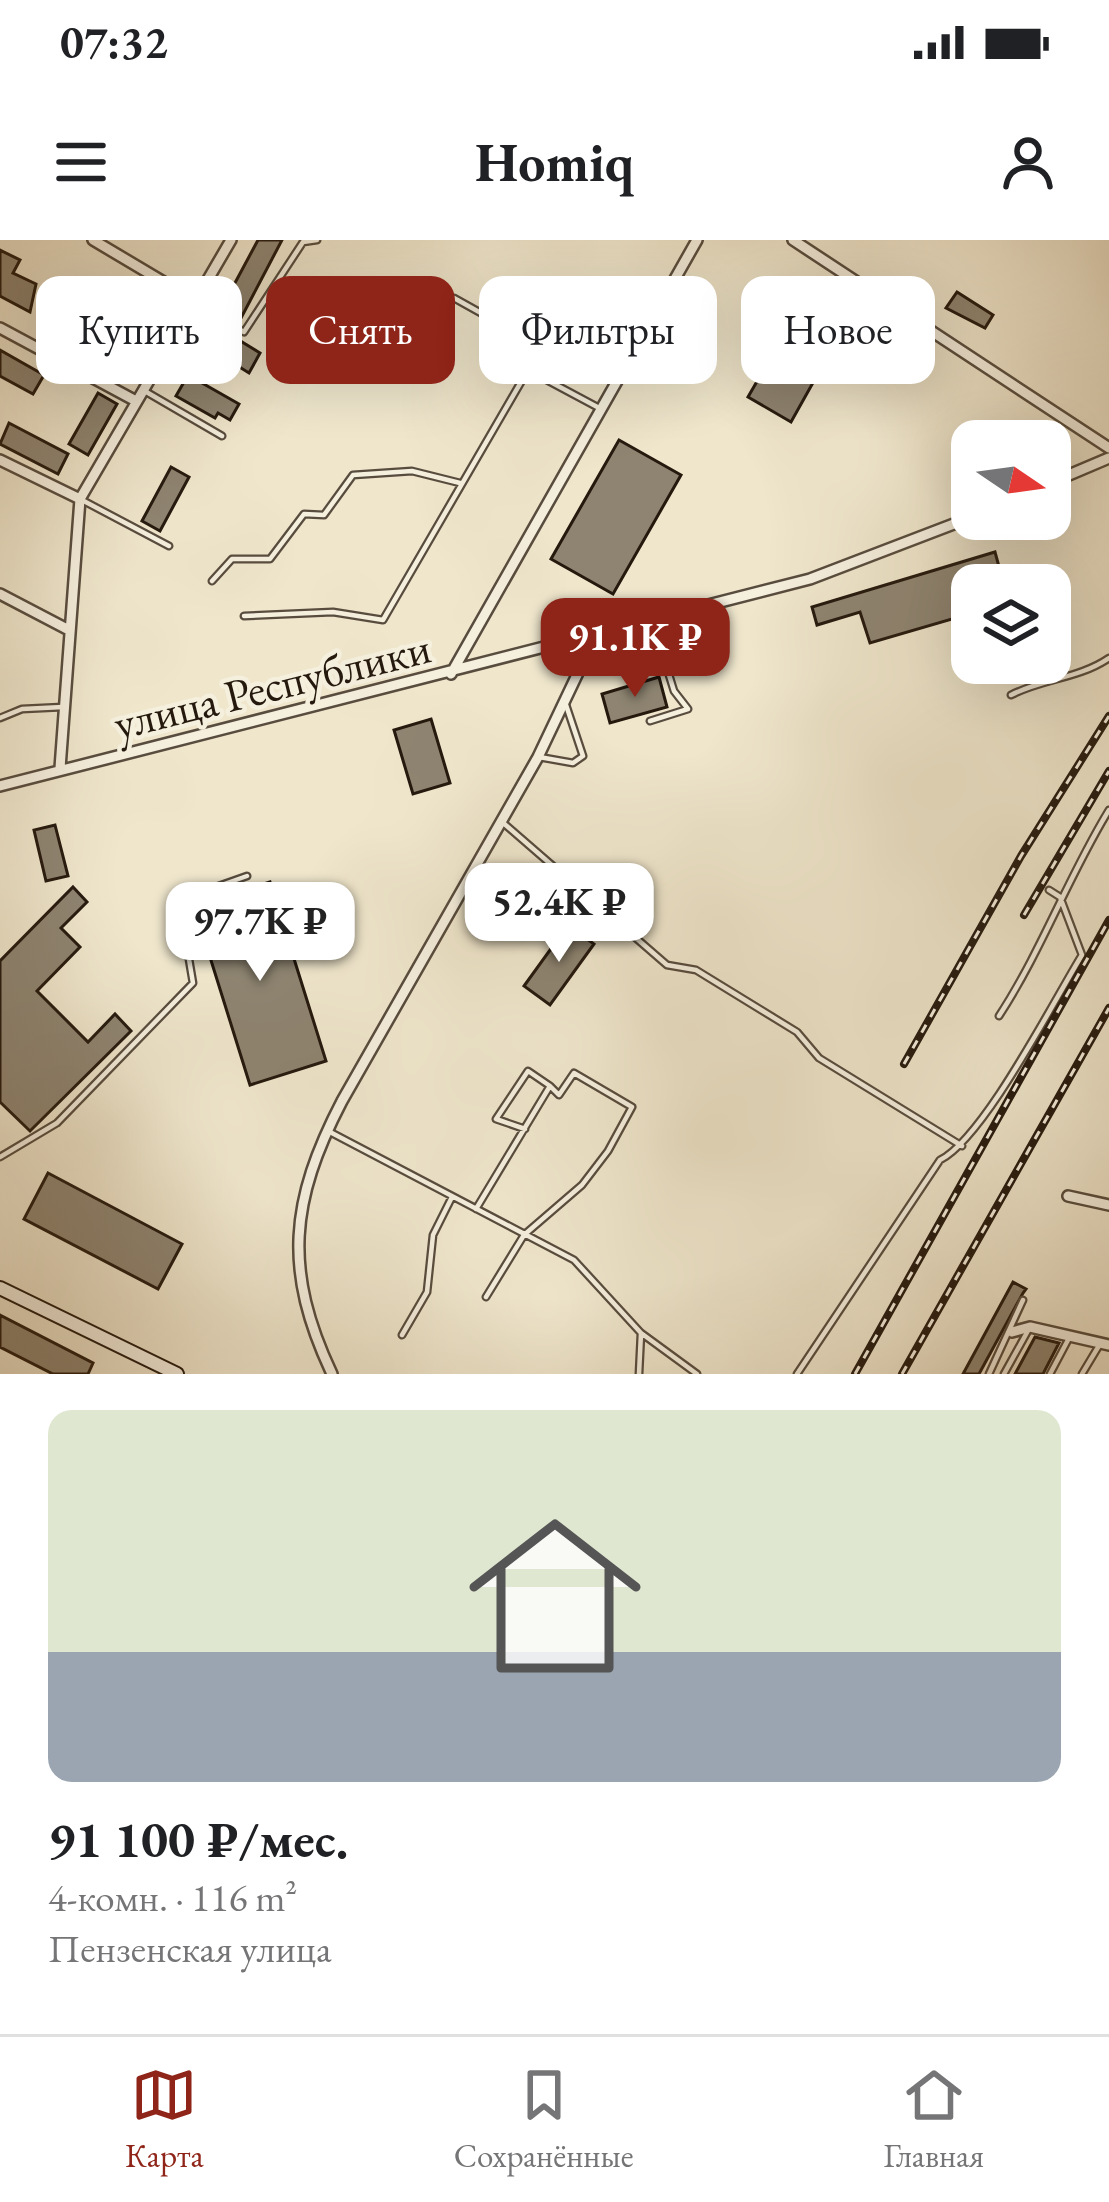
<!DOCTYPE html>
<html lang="ru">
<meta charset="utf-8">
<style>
:root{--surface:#fff;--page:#f6f6f6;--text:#202124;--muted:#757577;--line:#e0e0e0;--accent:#8f2418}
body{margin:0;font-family:"EB Garamond",serif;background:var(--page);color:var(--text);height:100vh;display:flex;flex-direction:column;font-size:45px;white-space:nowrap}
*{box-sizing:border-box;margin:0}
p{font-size:39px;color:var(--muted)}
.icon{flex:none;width:66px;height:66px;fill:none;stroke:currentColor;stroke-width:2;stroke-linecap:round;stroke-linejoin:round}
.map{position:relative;height:1134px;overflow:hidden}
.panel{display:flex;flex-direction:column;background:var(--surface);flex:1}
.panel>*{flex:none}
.banner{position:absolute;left:36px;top:36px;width:1038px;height:108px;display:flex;gap:24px}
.needle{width:78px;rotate:103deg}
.tools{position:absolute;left:951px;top:180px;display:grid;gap:24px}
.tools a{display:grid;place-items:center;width:120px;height:120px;border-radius:24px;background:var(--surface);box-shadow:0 12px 48px #0002;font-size:60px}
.price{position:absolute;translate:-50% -102px;padding:0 27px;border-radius:24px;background:#fff;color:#222;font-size:39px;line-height:78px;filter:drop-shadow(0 3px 6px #0008)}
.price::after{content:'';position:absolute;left:50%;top:72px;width:36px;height:27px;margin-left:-18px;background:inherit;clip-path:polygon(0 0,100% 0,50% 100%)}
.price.current{background:var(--accent);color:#fff}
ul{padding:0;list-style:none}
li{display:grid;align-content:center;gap:24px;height:636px;padding:0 48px}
li span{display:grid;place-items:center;height:372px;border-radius:24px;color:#555}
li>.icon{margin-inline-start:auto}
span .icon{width:216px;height:216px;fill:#fffc;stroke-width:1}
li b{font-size:51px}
.pill{padding:0 42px;border-radius:24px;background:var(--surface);box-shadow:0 12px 48px #0002;font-size:42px;line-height:108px}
.pill.current{background:var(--accent);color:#fff}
.status{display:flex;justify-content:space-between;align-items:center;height:84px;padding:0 60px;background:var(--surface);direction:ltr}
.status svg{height:33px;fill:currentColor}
header{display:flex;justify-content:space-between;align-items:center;height:156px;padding:0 48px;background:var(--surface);font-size:54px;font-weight:700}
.tab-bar{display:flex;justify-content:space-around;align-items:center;height:168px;border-top:3px solid var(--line);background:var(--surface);font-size:33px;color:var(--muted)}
.tab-bar a{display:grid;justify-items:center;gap:6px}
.tab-bar .current{color:var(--accent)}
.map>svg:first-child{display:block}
</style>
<div class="status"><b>07:32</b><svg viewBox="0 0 49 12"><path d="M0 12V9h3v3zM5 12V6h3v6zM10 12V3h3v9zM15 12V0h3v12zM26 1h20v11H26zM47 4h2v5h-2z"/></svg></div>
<header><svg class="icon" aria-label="menu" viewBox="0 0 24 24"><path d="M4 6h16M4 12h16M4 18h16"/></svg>Homiq<svg class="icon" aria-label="person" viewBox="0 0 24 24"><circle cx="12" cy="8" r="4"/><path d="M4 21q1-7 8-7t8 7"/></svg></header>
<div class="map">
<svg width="1109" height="1134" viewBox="0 0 1109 1134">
<rect width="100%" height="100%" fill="#efe6cc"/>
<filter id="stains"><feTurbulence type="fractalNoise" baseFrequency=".00167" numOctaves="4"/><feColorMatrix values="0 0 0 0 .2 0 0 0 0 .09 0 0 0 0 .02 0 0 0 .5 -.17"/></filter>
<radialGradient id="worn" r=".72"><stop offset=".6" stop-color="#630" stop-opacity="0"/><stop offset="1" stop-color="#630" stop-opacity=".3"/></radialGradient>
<!-- building -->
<path fill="#8e8471" stroke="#25190e" stroke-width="3" d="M258,0H282L240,80L221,69Z
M0,10L20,20L13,33L36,44L30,72L0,56Z
M957,52L993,75L985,88L946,68Z
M801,65L843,89L791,182L748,157Z
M216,86L260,113L249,133L204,105Z
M0,110L44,135L33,154L0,136Z
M188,135L239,164L230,180L218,173L215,178L176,156Z
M98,153L117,164L88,215L69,204Z
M9,183L68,214L58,234L0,204Z
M619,200L681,235L613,354L551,319Z
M171,227L189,237L160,291L142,281Z
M995,312L1004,345H972V401L962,376L870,403L860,372L817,385L812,367Z
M659,437L667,467L610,483L602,454Z
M431,479L450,543L413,554L394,490Z
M55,585L68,636L46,641L34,590Z
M270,642L326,821L250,845L194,666Z
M73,647L87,662L61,688L80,707L37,751L88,802L115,774L131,791L30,891L0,862V721Z
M568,685L594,704L550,765L524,746Z
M48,933L182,1004L158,1049L24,979Z
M1013,1042L1026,1049L1023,1053L979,1134H963Z
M0,1075L93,1123L88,1134H53L0,1107Z
M1035,1097L1059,1103L1043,1134H1015Z"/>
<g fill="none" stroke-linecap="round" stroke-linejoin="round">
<defs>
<path id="lane" d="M454,58L506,87L528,130
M197,66L244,92L303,2L317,0
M143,150L222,196
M80,259L169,306
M212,341L232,319H270L304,274L324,275L353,235L412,231L460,243
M244,376L333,372L383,380L528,130L601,169
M1011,455C1044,438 1078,439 1109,418
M0,478L22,469L63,467
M650,481L688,469L674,451L652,380
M539,517L573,523L583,516L566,465
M501,581L667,725L696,730L797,792L819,818L962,906
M999,776C1042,710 1068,637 1109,570
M330,892L574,1020L641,1093L697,1134
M0,917L57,883L193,743L179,660L247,636
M476,969L550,846L528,831L496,879L525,889
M486,1057L524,995L582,945L608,911L632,867L574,833L559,855L550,846
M402,1095L427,1052L433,995L452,957
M639,1134L641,1093
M797,1134L940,920C984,898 1053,762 1082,715L1060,657L1049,650
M989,1134L1023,1060
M1004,1134L1030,1087
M1050,1134L1068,1100
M1082,1134L1100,1104"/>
<path id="street" d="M93,0L194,60
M793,0L1109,208
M0,88L136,161
M0,220L80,259
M1050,243L1109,218
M0,354L67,389
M451,434L697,0
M60,528L80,259L231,0
M0,546L810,339L972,277
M1068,956L1109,965
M1012,1092L1030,1087L1109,1105
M332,1134C283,1030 290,961 342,861L538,517L596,395"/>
<path id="secondary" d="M0,1048L177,1134"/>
</defs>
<!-- lane casing -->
<use href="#lane" stroke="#584c3e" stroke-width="9"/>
<!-- street casing -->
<use href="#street" stroke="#584c3e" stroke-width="14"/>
<!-- secondary casing -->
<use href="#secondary" stroke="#25190e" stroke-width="16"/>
<!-- lane -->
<use href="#lane" stroke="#f5efde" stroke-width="4.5"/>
<!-- street -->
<use href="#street" stroke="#f5efde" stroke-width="9"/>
<!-- secondary -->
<use href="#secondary" stroke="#f5efde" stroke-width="12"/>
<defs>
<path id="rail" d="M1024,675L1109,531
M904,824L1021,616L1109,476
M855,1134L1109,680
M902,1134L1109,768"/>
</defs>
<!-- rail casing -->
<use href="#rail" stroke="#25190e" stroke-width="8"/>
<!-- rail -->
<use href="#rail" stroke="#f5efde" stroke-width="3" stroke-dasharray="9" stroke-linecap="butt"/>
</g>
<g text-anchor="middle" stroke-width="9" stroke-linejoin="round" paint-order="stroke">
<!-- street labels -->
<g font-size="45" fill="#25190e" stroke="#f5efde">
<text transform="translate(272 445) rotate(-14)" y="16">улица Республики</text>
</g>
</g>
<rect width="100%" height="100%" filter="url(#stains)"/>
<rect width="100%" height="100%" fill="url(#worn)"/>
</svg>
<div class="tools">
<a><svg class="needle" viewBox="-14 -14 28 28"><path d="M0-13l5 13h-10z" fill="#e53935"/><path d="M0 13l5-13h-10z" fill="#757577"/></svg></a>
<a><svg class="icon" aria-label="layers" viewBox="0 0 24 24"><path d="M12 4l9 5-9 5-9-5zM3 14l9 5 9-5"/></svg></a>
</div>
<b class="price current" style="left:635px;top:460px">91.1K ₽</b>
<b class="price" style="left:559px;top:725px">52.4K ₽</b>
<b class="price" style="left:260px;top:744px">97.7K ₽</b>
<div class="banner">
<a class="pill">Купить</a>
<a class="pill current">Снять</a>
<a class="pill">Фильтры</a>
<a class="pill">Новое</a>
</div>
</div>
<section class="panel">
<ul>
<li><span style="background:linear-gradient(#dfe7d0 65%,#9aa5b1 0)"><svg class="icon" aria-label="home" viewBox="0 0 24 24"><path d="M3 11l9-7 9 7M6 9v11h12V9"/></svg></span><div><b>91 100 ₽/мес.</b><p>4-комн. · 116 m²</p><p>Пензенская улица</p></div></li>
</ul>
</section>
<nav class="tab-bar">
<a class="current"><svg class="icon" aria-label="map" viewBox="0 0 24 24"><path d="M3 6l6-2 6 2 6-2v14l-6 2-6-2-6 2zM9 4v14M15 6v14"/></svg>Карта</a>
<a><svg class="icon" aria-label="saved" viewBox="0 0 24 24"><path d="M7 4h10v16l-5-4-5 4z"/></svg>Сохранённые</a>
<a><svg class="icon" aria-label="home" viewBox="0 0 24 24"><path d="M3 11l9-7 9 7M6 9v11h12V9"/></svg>Главная</a>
</nav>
